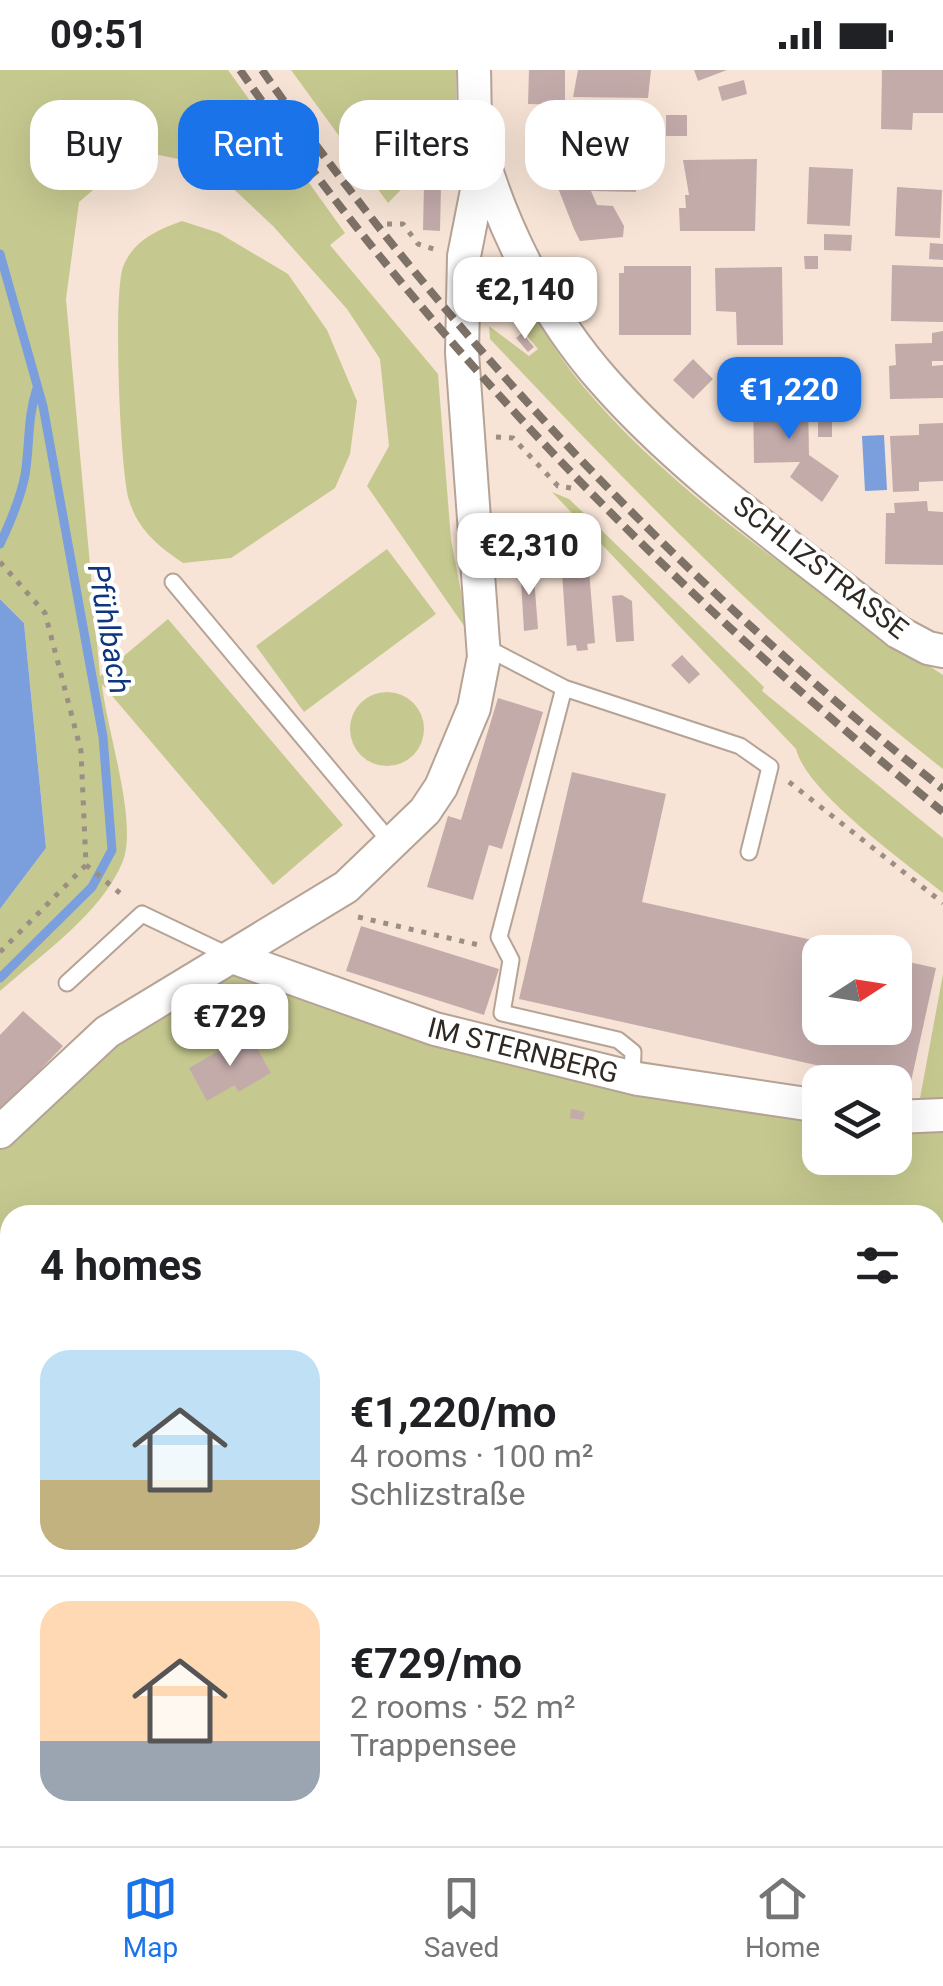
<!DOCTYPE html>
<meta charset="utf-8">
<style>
:root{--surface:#fff;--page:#f6f6f6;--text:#202124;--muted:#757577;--line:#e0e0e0;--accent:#1a73e8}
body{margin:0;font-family:Roboto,sans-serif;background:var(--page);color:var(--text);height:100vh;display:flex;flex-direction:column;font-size:38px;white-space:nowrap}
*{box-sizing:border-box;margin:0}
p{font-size:32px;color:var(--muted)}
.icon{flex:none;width:55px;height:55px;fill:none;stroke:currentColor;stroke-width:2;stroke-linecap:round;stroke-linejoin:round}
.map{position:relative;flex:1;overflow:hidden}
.drawer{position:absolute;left:0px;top:1135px;width:945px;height:642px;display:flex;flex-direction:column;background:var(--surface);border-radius:30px 30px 0 0;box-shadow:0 10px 40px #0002}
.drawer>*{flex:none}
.hud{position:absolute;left:30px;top:30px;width:885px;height:90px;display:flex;gap:20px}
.needle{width:65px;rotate:78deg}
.controls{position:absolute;left:802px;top:865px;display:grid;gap:20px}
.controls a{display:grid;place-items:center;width:110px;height:110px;border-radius:20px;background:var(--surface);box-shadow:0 10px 40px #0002;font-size:50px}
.price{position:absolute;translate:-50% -85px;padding:0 22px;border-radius:20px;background:#fff;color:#222;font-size:32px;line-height:65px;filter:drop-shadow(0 2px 5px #0008)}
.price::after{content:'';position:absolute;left:50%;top:60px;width:30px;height:22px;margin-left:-15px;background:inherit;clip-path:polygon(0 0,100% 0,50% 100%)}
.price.active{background:var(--accent);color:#fff}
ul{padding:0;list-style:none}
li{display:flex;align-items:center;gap:30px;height:250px;padding:0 40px}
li+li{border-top:2px solid var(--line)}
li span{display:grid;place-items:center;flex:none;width:280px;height:200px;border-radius:30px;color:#555}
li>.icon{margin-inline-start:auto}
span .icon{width:120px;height:120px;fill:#fffc;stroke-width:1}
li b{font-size:42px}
h2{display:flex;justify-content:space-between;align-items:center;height:120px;padding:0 40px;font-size:42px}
.pill{padding:0 35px;border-radius:30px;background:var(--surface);box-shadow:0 10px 40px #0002;font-size:35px;line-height:90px}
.pill.active{background:var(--accent);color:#fff}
.status{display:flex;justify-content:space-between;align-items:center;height:70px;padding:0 50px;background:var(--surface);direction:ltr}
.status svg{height:28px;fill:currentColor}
.dock{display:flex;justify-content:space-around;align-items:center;height:140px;border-top:2px solid var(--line);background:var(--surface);font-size:28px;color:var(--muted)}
.dock a{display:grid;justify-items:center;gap:5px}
.dock .active{color:var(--accent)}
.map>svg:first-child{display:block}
</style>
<div class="status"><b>09:51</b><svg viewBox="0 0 49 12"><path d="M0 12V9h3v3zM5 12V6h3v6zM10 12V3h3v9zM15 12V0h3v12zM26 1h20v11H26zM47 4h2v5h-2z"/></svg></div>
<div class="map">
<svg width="943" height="1776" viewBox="0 0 943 1776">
<rect width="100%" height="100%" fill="#f7e4d6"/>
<!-- green -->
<path fill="#c6c98f" d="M0,0H228L345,163L330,175L438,304L451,470L469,563L367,416L389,376L380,289L347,239L273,156L208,95L139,81L79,132L66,229L100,606L168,549L343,755L273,815L102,614C106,657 138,752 123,791C102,843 41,885 0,921V839L46,778L24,553L0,529Z
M291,0H456V64L388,133Z
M182,151L219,163L288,204L327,260L357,331L350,384L335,418L231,488L183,493C158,476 138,460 129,430C120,399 113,225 123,197C133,171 157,160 182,151Z
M493,194H505C529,235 552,279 582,315C675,427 823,525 943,605V699C779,571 633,420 490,269L489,256L529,286L538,279L489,221Z
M552,422L569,429L764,617L762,621L943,768V823C906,793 806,722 796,679Z
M387,479L436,544L304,642L256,576Z
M350 659a37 37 0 1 1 74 0a37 37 0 1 1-74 0Z
M264,880L306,906L485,964L820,1022V1088H895V1035L918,1039L943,904V1776H791L787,1768H935V1145H10V1549L0,1547V1061L72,991Z"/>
<!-- water -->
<path fill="#7b9fdc" d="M884,365L887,420L865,421L862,366Z
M0,529L24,553L46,778L0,839Z"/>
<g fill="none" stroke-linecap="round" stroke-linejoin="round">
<!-- stream -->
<path stroke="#7b9fdc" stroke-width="9" d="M0,184L43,336L103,667L112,780L92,817L0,908
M0,474C11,451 20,430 25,405C30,375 27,348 37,318
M0,1693L10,1695"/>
</g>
<!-- building -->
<path fill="#c3abaa" d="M529,0H565V35L528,34Z
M578,0H651L648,28L573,27Z
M694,0H727L698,11Z
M882,0H943V43H913L912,60L881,59Z
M744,10L747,24L722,31L718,17Z
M666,45H687V66H666Z
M581,64L602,65L601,77H637L636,122L591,121L597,135L613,136L624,156L623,167L580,171L574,159L558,118L585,107L589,114L588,107H577V95H572V82H581Z
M757,89L755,161H680L679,138H686L685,125H689L683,90Z
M809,97L853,99L850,156L807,154Z
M424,115L441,116L440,161L423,160Z
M897,117L942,120L940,168L895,166Z
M824,164L852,165L851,181L824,180Z
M930,173L943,174V190L929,189Z
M804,186H818V199H805Z
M892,195L943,197V252L891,251Z
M624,196H691V265H619V203H624Z
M782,197L783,275H737L736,242L716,241L715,198Z
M943,261V291H932V296L943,295V328L890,329L889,296L896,295L895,274L932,273V263Z
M522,263L534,277L528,282L516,268Z
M693,289L713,309L693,329L673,310Z
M808,327L809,385L839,406L822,432L790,407L800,392L754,393L753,328Z
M832,348V367H818V349Z
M943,353V411L919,412V421L893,422L890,366L919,365V354Z
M927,431L928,441L943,442V495L885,494L886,443H895L894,433Z
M520,495H533L538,559L524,561Z
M589,500L595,573L587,574L588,580L577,581L576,575L567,576L562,502Z
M622,525L632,531L634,571L616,572L612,526Z
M682,585L700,604L689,614L671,595Z
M498,628L543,642L502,779L489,775L473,830L427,817L448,746L461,750Z
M572,702L666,724L642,832L861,881L820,882V958H895V889L936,898L910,1016L519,929Z
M361,856L499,899L484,945L346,901Z
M23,941L63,976L0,1042V965Z
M249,964L271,1003L238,1022L235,1015L207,1031L189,998Z
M571,1039L585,1042L583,1050L570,1048Z
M674,1139L708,1140V1145H674Z
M943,1583V1599L935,1601V1585Z"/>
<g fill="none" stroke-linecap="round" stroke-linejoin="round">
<defs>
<path id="lane" d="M173,512L393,775
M485,577L564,618L740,676L770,697L749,782
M564,618L499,867L511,890L502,943L618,970L633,982L632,1008
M67,913L142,844L232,887"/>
<path id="street" d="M474,0C475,26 473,58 481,83C504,163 548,248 603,310C687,406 799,482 898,562L928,578L943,581
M235,888L435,959L638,1009L820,1036
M895,1047L943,1045
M0,1062L107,962L346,817L425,741L441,717L474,638L484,587L462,283L464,186L478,115L479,81"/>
</defs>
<!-- lane casing -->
<use href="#lane" stroke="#b5a396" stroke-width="19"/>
<!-- street casing -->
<use href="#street" stroke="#b5a396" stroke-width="36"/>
<!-- path -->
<path stroke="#9b8e83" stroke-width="5" stroke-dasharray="5 8" stroke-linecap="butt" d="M387,154H403L418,174L434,179
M496,367L513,368L558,416L577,419
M0,492L45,543L81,681L86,795L0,882
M789,712L943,833
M86,795L126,828
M358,847L479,875
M0,1363L10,1379
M935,1436L943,1439
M935,1747H943
M218,1768L219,1776
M810,1776L817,1768"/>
<!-- lane -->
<use href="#lane" stroke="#fff" stroke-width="15"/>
<!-- street -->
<use href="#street" stroke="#fff" stroke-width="32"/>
<!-- rail -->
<path stroke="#7d7168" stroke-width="8" stroke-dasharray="15 8" stroke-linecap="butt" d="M240,0C435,282 677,526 943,742
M262,0C450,270 684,516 943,719"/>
</g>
<g text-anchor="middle" stroke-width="8" stroke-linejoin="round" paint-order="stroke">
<!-- street labels -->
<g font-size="28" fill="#302923" stroke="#fff">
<text transform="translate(821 497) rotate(38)" y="10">SCHLIZSTRASSE</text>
<text transform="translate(523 980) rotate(14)" y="10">IM STERNBERG</text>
</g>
<!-- water labels -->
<g font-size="30" font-style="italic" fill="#0d367d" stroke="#fff">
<text transform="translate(109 559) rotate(80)" y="10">Pfühlbach</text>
</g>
</g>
</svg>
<div class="controls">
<a><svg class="needle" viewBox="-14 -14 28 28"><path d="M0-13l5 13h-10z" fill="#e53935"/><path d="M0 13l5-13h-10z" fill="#757577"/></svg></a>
<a><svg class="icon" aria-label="layers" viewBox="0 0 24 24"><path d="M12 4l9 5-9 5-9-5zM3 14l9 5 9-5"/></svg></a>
</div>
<b class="price" style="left:525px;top:272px">€2,140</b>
<b class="price active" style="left:789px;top:372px">€1,220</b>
<b class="price" style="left:529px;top:528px">€2,310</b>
<b class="price" style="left:230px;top:999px">€729</b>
<div class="hud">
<a class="pill">Buy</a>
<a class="pill active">Rent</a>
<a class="pill">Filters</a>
<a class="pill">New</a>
</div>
<section class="drawer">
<h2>4 homes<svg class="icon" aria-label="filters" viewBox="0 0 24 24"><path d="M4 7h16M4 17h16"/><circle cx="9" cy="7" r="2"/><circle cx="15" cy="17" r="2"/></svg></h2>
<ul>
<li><span style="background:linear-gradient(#bfe0f5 65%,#c2b280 0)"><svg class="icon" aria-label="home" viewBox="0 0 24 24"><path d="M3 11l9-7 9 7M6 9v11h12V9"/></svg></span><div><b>€1,220/mo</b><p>4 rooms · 100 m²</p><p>Schlizstraße</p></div></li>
<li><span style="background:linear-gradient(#ffd9b3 70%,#9aa5b1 0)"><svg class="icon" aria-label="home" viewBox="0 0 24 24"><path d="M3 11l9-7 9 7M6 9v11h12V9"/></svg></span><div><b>€729/mo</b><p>2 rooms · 52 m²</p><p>Trappensee</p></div></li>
</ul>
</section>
</div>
<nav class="dock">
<a class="active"><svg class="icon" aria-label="map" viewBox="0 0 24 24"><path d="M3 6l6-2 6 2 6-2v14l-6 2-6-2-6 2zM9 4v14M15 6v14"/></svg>Map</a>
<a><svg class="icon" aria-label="saved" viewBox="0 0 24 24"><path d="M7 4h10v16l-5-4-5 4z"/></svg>Saved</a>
<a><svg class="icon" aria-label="home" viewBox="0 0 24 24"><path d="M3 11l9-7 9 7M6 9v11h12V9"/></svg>Home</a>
</nav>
